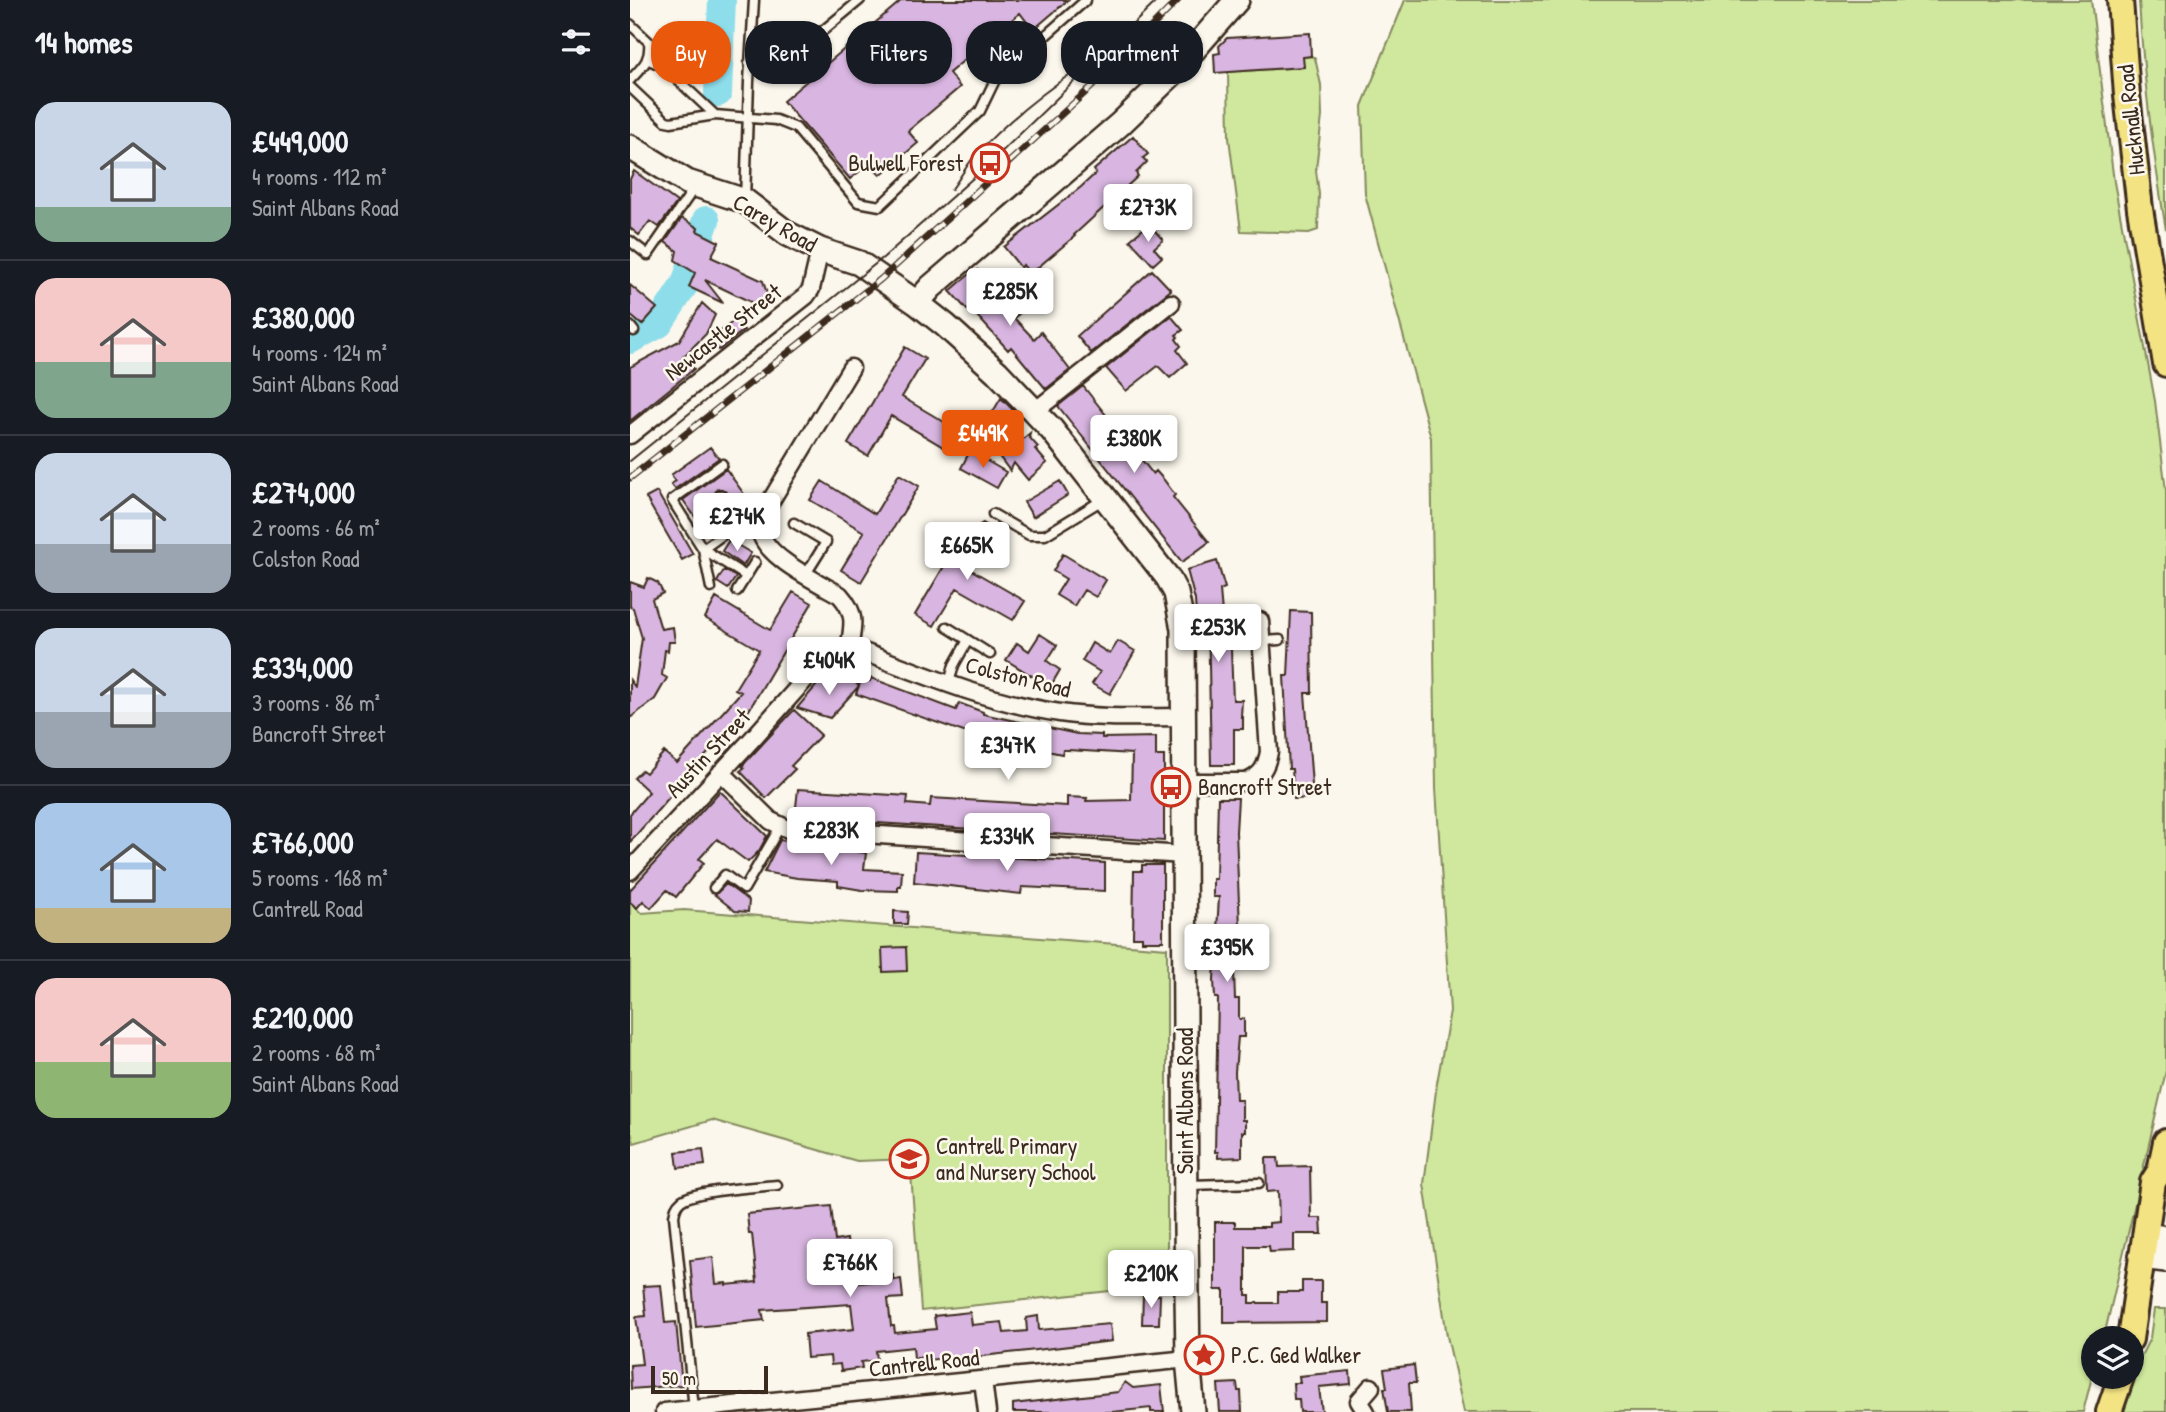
<!DOCTYPE html>
<meta charset="utf-8">
<style>
:root{--surface:#171b24;--page:#242831;--text:#f1f3f6;--muted:#9ea1a6;--line:#363941;--accent:#ea580c}
body{margin:0;font-family:"Patrick Hand",sans-serif;background:var(--page);color:var(--text);height:100vh;display:flex;flex-direction:column;font-size:26px;white-space:nowrap}
*{box-sizing:border-box;margin:0}
p{font-size:23px;color:var(--muted)}
.icon{flex:none;width:38px;height:38px;fill:none;stroke:currentColor;stroke-width:2;stroke-linecap:round;stroke-linejoin:round}
.map{position:relative;flex:1;overflow:hidden}
.details{display:flex;flex-direction:column;background:var(--surface);width:630px}
.details>*{flex:none}
.guide{position:absolute;left:21px;top:21px;width:665px;height:63px;display:flex;gap:14px}
.fabs{position:absolute;left:1451px;top:1326px;display:grid;gap:14px}
.fabs a{display:grid;place-items:center;width:63px;height:63px;border-radius:50%;background:var(--surface);box-shadow:0 2px 5px #0004;font-size:35px}
.scale{position:absolute;left:21px;bottom:18px;width:117px;box-sizing:border-box;padding-left:7px;border:4px solid #3b2a1e;border-top:0;font-size:19px;line-height:24px;white-space:nowrap;color:#3b2a1e;-webkit-text-stroke:5px #fbf7ec;paint-order:stroke}
.price{position:absolute;translate:-50% -60px;padding:0 16px;border-radius:7px;background:#fff;color:#222;font-size:23px;line-height:46px;filter:drop-shadow(0 2px 4px #0008)}
.price::after{content:'';position:absolute;left:50%;top:42px;width:21px;height:16px;margin-left:-10px;background:inherit;clip-path:polygon(0 0,100% 0,50% 100%)}
.price.active{background:var(--accent);color:#fff}
ul{padding:0;list-style:none}
li{display:flex;align-items:center;gap:21px;height:175px;padding:0 35px}
li+li{border-top:2px solid var(--line)}
li span{display:grid;place-items:center;flex:none;width:196px;height:140px;border-radius:21px;color:#555}
li>.icon{margin-inline-start:auto}
span .icon{width:84px;height:84px;fill:#fffc;stroke-width:1}
li b{font-size:30px}
h2{display:flex;justify-content:space-between;align-items:center;height:84px;padding:0 35px;font-size:30px}
.pill{padding:0 24px;border-radius:28px;background:var(--surface);box-shadow:0 2px 5px #0004;font-size:24px;line-height:63px}
.pill.active{background:var(--accent);color:#fff}
main{display:flex;flex:1;min-height:0}
.map>svg:first-child{display:block}
</style>
<main>
<section class="details">
<h2>14 homes<svg class="icon" aria-label="filters" viewBox="0 0 24 24"><path d="M4 7h16M4 17h16"/><circle cx="9" cy="7" r="2"/><circle cx="15" cy="17" r="2"/></svg></h2>
<ul>
<li><span style="background:linear-gradient(#c9d6e8 75%,#7fa58c 0)"><svg class="icon" aria-label="home" viewBox="0 0 24 24"><path d="M3 11l9-7 9 7M6 9v11h12V9"/></svg></span><div><b>£449,000</b><p>4 rooms · 112 m²</p><p>Saint Albans Road</p></div></li>
<li><span style="background:linear-gradient(#f6c9c9 60%,#7fa58c 0)"><svg class="icon" aria-label="home" viewBox="0 0 24 24"><path d="M3 11l9-7 9 7M6 9v11h12V9"/></svg></span><div><b>£380,000</b><p>4 rooms · 124 m²</p><p>Saint Albans Road</p></div></li>
<li><span style="background:linear-gradient(#c9d6e8 65%,#9aa5b1 0)"><svg class="icon" aria-label="home" viewBox="0 0 24 24"><path d="M3 11l9-7 9 7M6 9v11h12V9"/></svg></span><div><b>£274,000</b><p>2 rooms · 66 m²</p><p>Colston Road</p></div></li>
<li><span style="background:linear-gradient(#c9d6e8 60%,#9aa5b1 0)"><svg class="icon" aria-label="home" viewBox="0 0 24 24"><path d="M3 11l9-7 9 7M6 9v11h12V9"/></svg></span><div><b>£334,000</b><p>3 rooms · 86 m²</p><p>Bancroft Street</p></div></li>
<li><span style="background:linear-gradient(#a9c7e8 75%,#c2b280 0)"><svg class="icon" aria-label="home" viewBox="0 0 24 24"><path d="M3 11l9-7 9 7M6 9v11h12V9"/></svg></span><div><b>£766,000</b><p>5 rooms · 168 m²</p><p>Cantrell Road</p></div></li>
<li><span style="background:linear-gradient(#f6c9c9 60%,#8fb573 0)"><svg class="icon" aria-label="home" viewBox="0 0 24 24"><path d="M3 11l9-7 9 7M6 9v11h12V9"/></svg></span><div><b>£210,000</b><p>2 rooms · 68 m²</p><p>Saint Albans Road</p></div></li>
</ul>
</section>
<div class="map">
<svg width="1536" height="1412" viewBox="0 0 1536 1412">
<rect width="100%" height="100%" fill="#fbf7ec"/>
<filter id="ink" filterUnits="userSpaceOnUse"><feTurbulence type="fractalNoise" baseFrequency=".0143" numOctaves="2"/><feDisplacementMap in="SourceGraphic" scale="14" xChannelSelector="R" yChannelSelector="G"/><feConvolveMatrix kernelMatrix="1 2 1 2 8 2 1 2 1" color-interpolation-filters="sRGB"/></filter>
<g filter="url(#ink)">
<!-- green -->
<path fill="#cfe89e" stroke="#85895e" stroke-width="2" d="M775,0H1461L1484,182L1525,401L1536,491V1071L1476,1328L1473,1339H1463V1373L1453,1412H834L817,1336L794,1184L807,1083L820,1011L806,788L801,438L735,194L732,106Z
M1509,0H1536V230C1523,153 1513,77 1509,0Z
M681,56L685,58L691,85L692,116L686,170L689,194L688,230L679,233L611,231L599,138L598,72L673,67V57Z
M0,902L11,913L54,910L537,948V1285L291,1311L280,1159L227,1161L82,1120L4,1143L0,1128Z
M1524,1309H1536V1412H1492L1507,1364L1520,1338Z"/>
<g fill="none" stroke-linecap="round" stroke-linejoin="round">
<!-- river -->
<path stroke="#8eddeb" stroke-width="28" d="M88,93L92,0
M0,340L29,324L55,284L76,220"/>
</g>
<!-- building -->
<path fill="#d9b6e1" stroke="#3b2a1e" stroke-width="2" d="M272,0H438L403,30L390,13L319,73L330,87L278,131L288,143L250,175L240,163L220,179L153,101Z
M680,33L681,56L673,57L674,67L585,73L584,54L590,53L589,46L597,38Z
M503,136L518,154L513,158L517,162L506,173L508,176L444,235L445,236L400,274L393,265L391,268L374,247L451,187L466,173L464,170Z
M4,171L47,202L29,227L20,221L9,235L0,228V179Z
M52,218L68,228L67,231L89,242L81,257L133,281L137,294L131,307L75,280L93,303L59,287L65,273L45,260L47,251L35,242Z
M519,224L533,240L524,248L532,257L523,265L500,240Z
M348,270L369,293L371,291L391,312L384,318L404,339L411,332L440,370L416,389L381,347L378,350L340,308L337,310L320,291L341,273L342,275Z
M522,270L541,290L461,353L447,336Z
M0,285L27,308L12,325L0,315Z
M72,303L85,315L76,334L53,357L64,369L0,421V367L49,341Z
M541,316L553,330L546,335L548,337L546,339L551,346L547,350L557,363L540,378L528,366L496,391L476,368Z
M106,319L114,330L89,350L79,341Z
M275,347L295,359L272,397L326,429L315,448L261,416L238,456L218,444Z
M453,386L523,474L526,471L534,480L545,495L543,497L579,542L552,562L428,406Z
M371,398L386,413L387,444L400,433L399,437L408,447L405,449L417,463L398,480L384,463L380,471L351,432Z
M80,447L89,458L45,489L41,484L46,481L41,475Z
M340,451L376,472L367,488L331,468Z
M96,469L119,501L105,511L96,492L91,489H87L84,497L94,519L76,532L53,500Z
M269,474L289,486L231,582L211,570L234,532L180,500L192,481L245,514Z
M430,481L438,495L403,517L394,502Z
M27,492L63,554L52,560L16,498Z
M353,523L362,528L338,568L395,601L383,620L327,588L304,626L285,615L332,536Z
M99,540L121,553L113,566L92,551Z
M433,554L476,580L466,597L454,590L444,606L426,595L436,579L423,571Z
M587,561L595,588L590,590L593,624H600L603,700H612L611,717H613V729H604V765H581L578,614L566,616L565,600L557,570Z
M94,570L106,577L98,589L87,582Z
M18,578L28,583L33,593L22,599L31,629L43,627L45,642H39L38,651L35,650L32,675L37,678L25,699L0,718V680L5,687L12,638L3,608L0,607V582L14,587Z
M163,592L182,603L119,710L99,729L0,842V814L19,792L4,778L12,770L16,773L34,752L47,763L111,692L105,689L129,650L75,618L86,598L140,630Z
M661,611L681,612L682,693H675L683,798L664,799L662,769H659L654,676H658Z
M410,634L427,645L417,661L430,670L420,687L376,660L387,643L399,651Z
M488,641L505,651L480,694L462,684L470,672L452,661L462,643L480,654Z
M214,672L229,686L200,718L167,708L192,679L201,687Z
M232,678L240,681L241,678L326,710L329,703L353,712V714L447,734L472,735V738L526,737V756H534V841L198,820L165,816L168,789L278,796L277,804L300,806L301,798L437,806V797L457,798L456,801L501,800L502,754L438,750H433L432,754L393,746L392,749L347,739L348,737L226,694Z
M164,710L191,735L161,766L165,769L136,798L110,771L114,768L112,766Z
M90,791L137,836L129,851L118,862L87,839L69,859L74,863L46,897L37,890L21,908L13,901L7,908L0,902V890Z
M588,798H608L606,832L610,927L607,932L604,972L605,999H609V1019H614V1037H608L605,1072L606,1100H612V1120H615V1132H612V1157L588,1158V1152H585L588,998H585L584,980L589,897H583V879H586Z
M150,840L236,853L234,869L272,871L271,886H268V891L232,890L208,886V881L167,878L134,872Z
M286,852L475,863V891L392,887L391,894L284,882Z
M512,865H533V941H512V937H503L504,871H512Z
M96,884L119,901L118,912L105,911L85,895Z
M264,911L278,912L277,924H264Z
M276,947L277,971L253,972L252,948Z
M73,1149L75,1165L48,1168L46,1152Z
M636,1158H648L649,1167L680,1166L681,1218H691L692,1234H664V1251L640,1252L639,1246H616V1295H620V1303H648V1292H672V1281H691V1303H697V1322L594,1323V1290H585V1222H605V1227H639V1223L649,1222L648,1191L637,1192Z
M201,1206L205,1241L217,1239L222,1284L247,1281V1277L263,1275V1280L271,1279L273,1298L258,1299L261,1326H264L265,1333L306,1329L304,1316L340,1312L342,1325L372,1322L374,1333L397,1331L396,1318L408,1316L409,1330L480,1324L482,1341L328,1359L327,1357L297,1360V1357L284,1358L283,1347L246,1351L247,1360L231,1362L232,1368L211,1371L210,1364L201,1365L200,1356L177,1358L175,1334L224,1329L221,1304L132,1310L134,1320L66,1327L60,1260L83,1257L86,1284L96,1283V1285L127,1282L122,1234H119L117,1214Z
M31,1285L35,1323L46,1322L52,1385L1,1389L0,1365L12,1364L6,1317L16,1316L13,1286Z
M513,1295H530L529,1324H512Z
M784,1365L786,1383H779L781,1412H758L754,1388H757L754,1369Z
M720,1371L721,1384L689,1387L692,1412H670L669,1399H664L663,1383H670L669,1376Z
M495,1382L503,1388L531,1385L534,1412H521V1408L482,1412H383V1404L488,1392Z
M607,1383L608,1391H611L612,1412H590L588,1384Z"/>
<g fill="none" stroke-linecap="round" stroke-linejoin="round">
<defs>
<path id="lane" d="M0,24L19,42C21,61 12,67 0,80
M19,60L33,66L85,115
M119,63L150,66L230,0
M0,87L36,121L41,122L85,115L146,120L166,128L228,202L250,206L350,111L365,80L456,0
M115,200L119,82L124,0
M0,241L18,255L65,187
M0,326L4,331
M90,495L105,526L129,528
M363,514L399,535H415L474,499
M164,523L196,542L176,574
M73,549L116,576
M73,549L105,526
M81,588L73,549L42,500L92,464
M107,591L125,562
M317,627L360,654
M632,641L650,640
M319,683L324,665L338,640
M84,888L95,875L114,889L150,827
M559,1185L629,1183
M64,1409L44,1216C45,1210 46,1205 51,1201C64,1190 128,1187 147,1185"/>
<path id="street" d="M405,411L541,303
M0,435L176,296L181,289L190,250
M219,649L231,651C296,676 362,703 430,713C471,719 512,717 553,717
M91,772L141,821L158,829L554,855
M553,782H616C631,776 636,768 639,752L630,621
M0,871L125,736L195,657L203,651L219,649C223,626 227,614 210,595C188,582 131,556 130,528C129,524 132,517 134,512L221,368
M353,1380L357,1412
M34,1412L558,1359
M736,1412L729,1401L741,1387"/>
<path id="secondary" d="M0,147L57,182L115,201L158,234L190,250L229,263L287,303L315,325L367,372L422,430L538,578L546,593L553,629L556,1228L558,1359L563,1412
M287,303L301,287L490,124L544,72L607,0
M1515,1235L1536,1238
M1511,1257L1536,1260"/>
<path id="primary" d="M1490,0L1497,95L1510,209L1536,364
M1500,1339L1523,1182L1530,1171L1536,1142
M1479,1412L1491,1377"/>
</defs>
<!-- lane casing -->
<use href="#lane" stroke="#3b2a1e" stroke-width="13"/>
<!-- street casing -->
<use href="#street" stroke="#3b2a1e" stroke-width="21"/>
<!-- secondary casing -->
<use href="#secondary" stroke="#3b2a1e" stroke-width="28"/>
<!-- primary casing -->
<use href="#primary" stroke="#3b2a1e" stroke-width="30"/>
<!-- lane -->
<use href="#lane" stroke="#fbf7ec" stroke-width="8"/>
<!-- street -->
<use href="#street" stroke="#fbf7ec" stroke-width="16"/>
<!-- secondary -->
<use href="#secondary" stroke="#fbf7ec" stroke-width="23"/>
<!-- primary -->
<use href="#primary" stroke="#f4e382" stroke-width="24"/>
<!-- tram -->
<path stroke="#3b2a1e" stroke-width="2" d="M321,190C329,180 335,168 343,158C375,122 412,93 452,66
M0,461L254,257L360,163L528,0"/>
<defs>
<path id="rail" d="M0,478L251,279L468,81L548,0"/>
</defs>
<!-- rail casing -->
<use href="#rail" stroke="#3b2a1e" stroke-width="7"/>
<!-- rail -->
<use href="#rail" stroke="#fbf7ec" stroke-width="4.5" stroke-dasharray="13" stroke-linecap="butt"/>
</g>
</g>
<!-- icons -->
<defs>
<symbol id="bus-ring" viewBox="-11 -11 22 22"><circle r="9.5" fill="#fbf7ec" stroke="#c8321e" stroke-width="1.5"/><path d="M-5-6H5V4H4V6H2V4H-2V6H-4V4H-5ZM-3.5-4V0h7V-4ZM-3.5 1.2v1.5H-2V1.2ZM2 1.2v1.5H3.5V1.2Z" fill="#c8321e"/></symbol>
<symbol id="school-ring" viewBox="-11 -11 22 22"><circle r="9.5" fill="#fbf7ec" stroke="#c8321e" stroke-width="1.5"/><path d="M0-5L7-2L0 1L-7-2ZM-4 1L0 2.5L4 1V4Q0 6-4 4Z" fill="#c8321e"/></symbol>
<symbol id="sight-ring" viewBox="-11 -11 22 22"><circle r="9.5" fill="#fbf7ec" stroke="#c8321e" stroke-width="1.5"/><path d="M0-6L1.8-2.2L6-1.7L2.9 1.2L3.7 5.4L0 3.3L-3.7 5.4L-2.9 1.2L-6-1.7L-1.8-2.2Z" fill="#c8321e"/></symbol>
</defs>
<g fill-rule="evenodd">
<use href="#bus-ring" x="338" y="141" width="44" height="44"/>
<use href="#bus-ring" x="519" y="765" width="44" height="44"/>
<use href="#school-ring" x="257" y="1137" width="44" height="44"/>
<use href="#sight-ring" x="552" y="1333" width="44" height="44"/>
</g>
<g text-anchor="middle" stroke-width="5" stroke-linejoin="round" paint-order="stroke">
<!-- street labels -->
<g font-size="23" fill="#3b2a1e" stroke="#fbf7ec">
<text transform="translate(1501 120) rotate(-96)" y="8">Hucknall Road</text>
<text transform="translate(145 223) rotate(30)" y="8">Carey Road</text>
<text transform="translate(93 332) rotate(-38)" y="8">Newcastle Street</text>
<text transform="translate(388 677) rotate(14)" y="8">Colston Road</text>
<text transform="translate(78 753) rotate(-47)" y="8">Austin Street</text>
<text transform="translate(555 1101) rotate(-90)" y="8">Saint Albans Road</text>
<text transform="translate(294 1363) rotate(-6)" y="8">Cantrell Road</text>
</g>
<!-- poi labels -->
<g font-size="23" fill="#3b2a1e" stroke="#fbf7ec" text-anchor="start">
<text x="333" y="171" text-anchor="end">Bulwell Forest</text>
<text x="568" y="795">Bancroft Street</text>
<text x="306" y="1154">Cantrell Primary<tspan x="306" dy="26">and Nursery School</tspan></text>
<text x="601" y="1363">P.C. Ged Walker</text>
</g>
</g>
</svg>
<div class="fabs">
<a><svg class="icon" aria-label="layers" viewBox="0 0 24 24"><path d="M12 4l9 5-9 5-9-5zM3 14l9 5 9-5"/></svg></a>
</div>
<div class="scale">50 m</div>
<b class="price" style="left:518px;top:244px">£273K</b>
<b class="price" style="left:380px;top:328px">£285K</b>
<b class="price active" style="left:353px;top:470px">£449K</b>
<b class="price" style="left:504px;top:475px">£380K</b>
<b class="price" style="left:107px;top:553px">£274K</b>
<b class="price" style="left:337px;top:582px">£665K</b>
<b class="price" style="left:588px;top:664px">£253K</b>
<b class="price" style="left:199px;top:697px">£404K</b>
<b class="price" style="left:378px;top:782px">£347K</b>
<b class="price" style="left:201px;top:867px">£283K</b>
<b class="price" style="left:377px;top:873px">£334K</b>
<b class="price" style="left:597px;top:984px">£395K</b>
<b class="price" style="left:220px;top:1299px">£766K</b>
<b class="price" style="left:521px;top:1310px">£210K</b>
<div class="guide">
<a class="pill active">Buy</a>
<a class="pill">Rent</a>
<a class="pill">Filters</a>
<a class="pill">New</a>
<a class="pill">Apartment</a>
</div>
</div>
</main>
